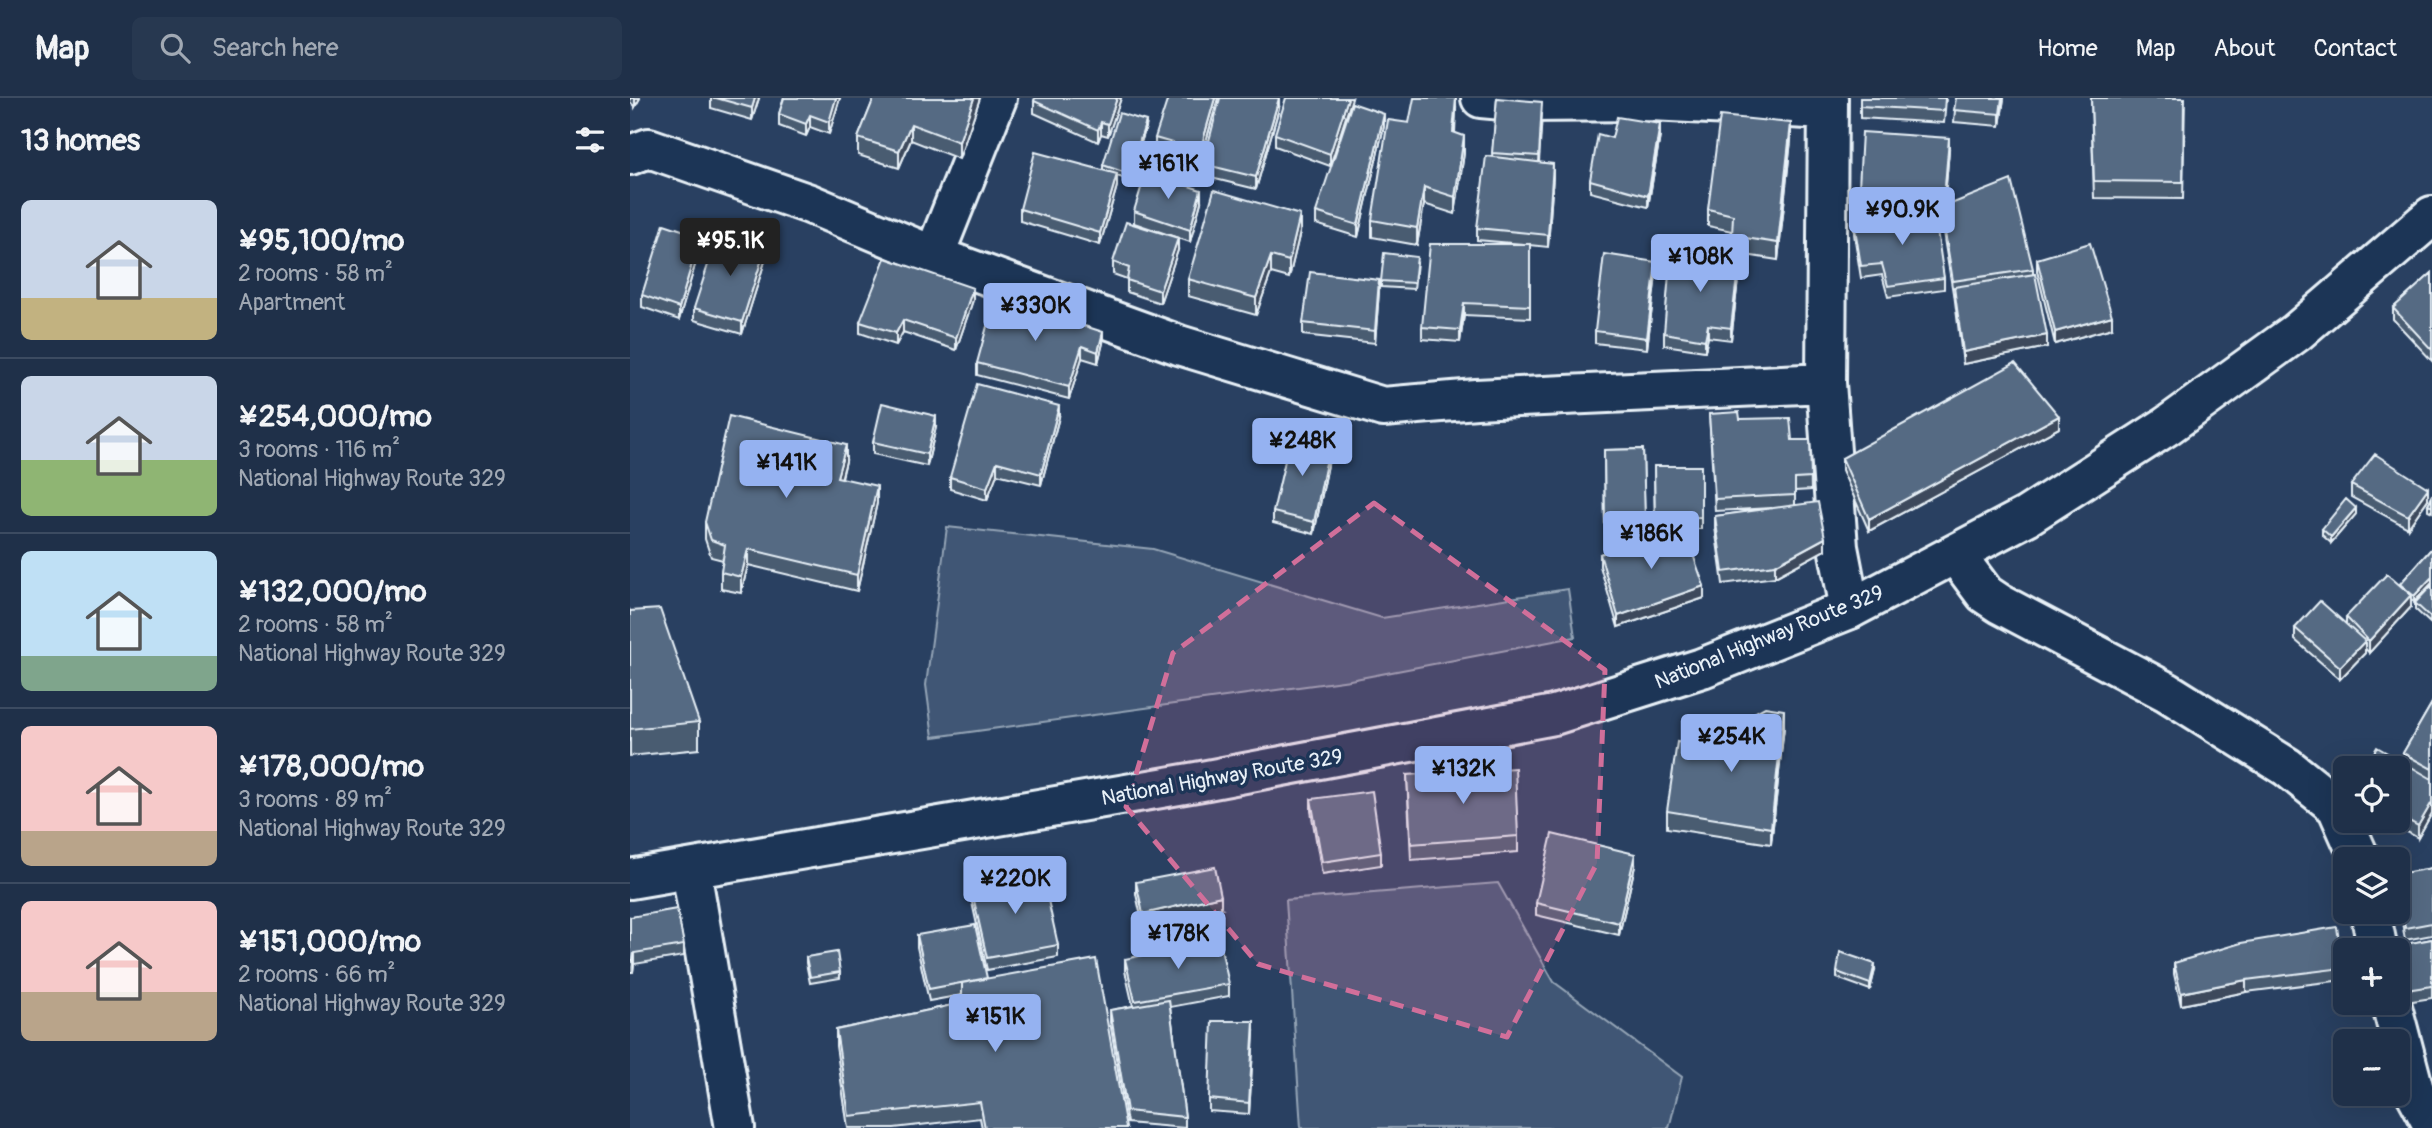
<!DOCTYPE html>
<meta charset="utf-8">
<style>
:root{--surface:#1f3049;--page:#273850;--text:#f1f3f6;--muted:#a1a9b4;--line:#3c4b61;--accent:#95b2f1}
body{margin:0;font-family:Pangolin,sans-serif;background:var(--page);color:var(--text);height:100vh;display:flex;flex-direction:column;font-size:26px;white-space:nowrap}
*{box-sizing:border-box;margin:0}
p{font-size:23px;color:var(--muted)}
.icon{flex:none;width:38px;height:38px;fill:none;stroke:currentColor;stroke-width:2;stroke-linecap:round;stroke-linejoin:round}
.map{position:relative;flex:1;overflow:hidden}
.panel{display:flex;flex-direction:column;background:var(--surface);width:630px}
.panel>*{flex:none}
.controls{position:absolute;left:1703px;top:658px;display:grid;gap:14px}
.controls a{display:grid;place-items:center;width:77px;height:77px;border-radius:10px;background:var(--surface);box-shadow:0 7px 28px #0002,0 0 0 2px var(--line);font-size:35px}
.price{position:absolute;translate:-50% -60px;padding:0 16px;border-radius:7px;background:var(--accent);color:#111;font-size:23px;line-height:46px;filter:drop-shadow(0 2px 4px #0008)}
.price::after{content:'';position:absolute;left:50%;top:42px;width:21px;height:16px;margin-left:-10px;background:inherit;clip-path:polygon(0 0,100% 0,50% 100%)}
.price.active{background:#222;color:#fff}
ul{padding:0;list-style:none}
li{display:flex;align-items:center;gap:21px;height:175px;padding:0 21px}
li+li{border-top:2px solid var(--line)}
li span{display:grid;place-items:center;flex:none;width:196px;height:140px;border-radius:10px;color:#555}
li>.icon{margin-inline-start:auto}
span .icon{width:84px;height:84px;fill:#fffc;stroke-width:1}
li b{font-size:30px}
h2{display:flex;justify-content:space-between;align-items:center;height:84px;padding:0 21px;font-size:30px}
header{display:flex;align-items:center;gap:42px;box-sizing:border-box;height:98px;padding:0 35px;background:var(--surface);border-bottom:2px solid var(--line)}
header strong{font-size:33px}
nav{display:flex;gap:38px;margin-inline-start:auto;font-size:24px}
.search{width:490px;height:63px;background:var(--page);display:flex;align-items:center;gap:18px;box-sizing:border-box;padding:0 24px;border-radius:10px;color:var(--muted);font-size:26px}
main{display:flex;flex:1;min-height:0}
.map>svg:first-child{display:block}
</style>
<header>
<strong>Map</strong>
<div class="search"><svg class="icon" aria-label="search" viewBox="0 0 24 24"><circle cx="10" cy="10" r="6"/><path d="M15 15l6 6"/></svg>Search here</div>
<nav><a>Home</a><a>Map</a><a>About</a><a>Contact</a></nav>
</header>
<main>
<section class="panel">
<h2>13 homes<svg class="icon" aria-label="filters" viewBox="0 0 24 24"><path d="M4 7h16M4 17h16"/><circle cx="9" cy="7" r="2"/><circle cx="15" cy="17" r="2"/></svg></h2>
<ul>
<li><span style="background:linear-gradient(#c9d6e8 70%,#c2b280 0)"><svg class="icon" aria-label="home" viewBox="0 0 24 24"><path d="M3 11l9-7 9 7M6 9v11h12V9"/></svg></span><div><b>¥95,100/mo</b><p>2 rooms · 58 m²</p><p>Apartment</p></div></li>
<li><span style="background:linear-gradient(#c9d6e8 60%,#8fb573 0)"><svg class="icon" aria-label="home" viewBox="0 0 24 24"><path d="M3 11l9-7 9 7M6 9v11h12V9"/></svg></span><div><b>¥254,000/mo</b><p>3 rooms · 116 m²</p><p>National Highway Route 329</p></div></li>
<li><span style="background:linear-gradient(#bfe0f5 75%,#7fa58c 0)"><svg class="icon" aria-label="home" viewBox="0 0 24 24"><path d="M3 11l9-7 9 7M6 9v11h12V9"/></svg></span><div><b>¥132,000/mo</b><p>2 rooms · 58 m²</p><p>National Highway Route 329</p></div></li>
<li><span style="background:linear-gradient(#f6c9c9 75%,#b9a48a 0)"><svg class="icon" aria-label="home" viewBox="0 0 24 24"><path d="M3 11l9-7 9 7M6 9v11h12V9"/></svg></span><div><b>¥178,000/mo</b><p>3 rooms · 89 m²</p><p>National Highway Route 329</p></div></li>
<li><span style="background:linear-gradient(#f6c9c9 65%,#b9a48a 0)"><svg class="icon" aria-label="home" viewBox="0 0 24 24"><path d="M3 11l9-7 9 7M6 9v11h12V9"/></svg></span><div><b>¥151,000/mo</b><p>2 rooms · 66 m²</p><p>National Highway Route 329</p></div></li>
</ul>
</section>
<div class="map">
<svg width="1802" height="1030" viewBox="0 0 1802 1030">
<rect width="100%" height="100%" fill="#294061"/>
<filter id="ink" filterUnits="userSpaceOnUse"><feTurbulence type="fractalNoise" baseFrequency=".0143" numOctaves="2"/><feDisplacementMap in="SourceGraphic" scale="14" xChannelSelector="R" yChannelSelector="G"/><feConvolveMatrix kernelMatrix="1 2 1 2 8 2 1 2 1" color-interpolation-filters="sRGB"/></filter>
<g filter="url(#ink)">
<!-- green -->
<path fill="#415774" stroke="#94a4b6" stroke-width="2" d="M317,429L523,451L752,520L938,491L945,539L720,582L303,639L296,587Z
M868,785L924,884L1052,979L1039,1030H671L656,802Z"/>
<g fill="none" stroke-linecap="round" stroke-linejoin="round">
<defs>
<path id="minor" d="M851,0L895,4L1021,3L1197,12
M1198,0L1196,285L1208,449L1220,511
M0,57L19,50L180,106L304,158L549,247L753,309L846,301L1196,285
M304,158L367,0
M1326,457L1355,496L1370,506L1537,594L1657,669L1707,709L1730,761
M61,772L105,1030
M1740,814L1748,852
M1761,905L1784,992L1802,1025"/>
<path id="highway" d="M0,781L572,683L924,617L1072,570L1220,511L1397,418L1537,328L1667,234L1802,118"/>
</defs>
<!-- minor casing -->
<use href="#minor" stroke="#e8f1f8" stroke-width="44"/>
<!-- highway casing -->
<use href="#highway" stroke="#e8f1f8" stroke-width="44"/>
<!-- minor -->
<use href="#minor" stroke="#1d3557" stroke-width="38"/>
<!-- highway -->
<use href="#highway" stroke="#1d3557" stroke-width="38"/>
</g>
<!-- wall -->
<path fill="#495b71" stroke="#e8f1f8" stroke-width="2" d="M0,0H10L5,9L0,4Z
M81,0H129L122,22L81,10Z
M154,0H210L199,36L180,29L176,38L149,28V16Z
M244,0H350L329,61L281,42L269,70L228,57V40Z
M405,0H491L478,38L471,36L468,44L404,15V3Z
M588,0L570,65L525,52V40Z
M722,0L700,68L645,48V36Z
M867,0L912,16L909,64L923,78L918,149L900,147V220L834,217L830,244L792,241V229L894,146L847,142V130L862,59Z
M1230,0H1316L1314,25L1230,20Z
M1326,0H1374L1370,28L1324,24Z
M1461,0H1555L1553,101L1464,100Z
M649,10L626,91L573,78V66Z
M826,12L825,35L834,55L825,116L794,106L787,147L742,139V122Z
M754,28L728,139L686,126V114Z
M516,29L499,82L487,78V88L470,147L390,123V111L473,73V67Z
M1030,38L1018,109L960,94V82L982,40Z
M1161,42L1148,162L1102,155V133L1078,128V111Z
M1319,52L1314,108L1403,171V176L1417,249L1333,266L1324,195H1323L1311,122V112H1291V114L1314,180V191L1258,199L1252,177L1231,180L1224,136V124L1249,120H1228V108Z
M571,104L560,144L504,125V113Z
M670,134L659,180L641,175L626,217L558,198V181Z
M70,150L49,222L12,209V197Z
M548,152L530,205L497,194V181L483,176V164Z
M1407,161L1482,230L1425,246L1407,173Z
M135,163L112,236L64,222V210Z
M787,165L784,191L751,189V183Z
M1109,173L1101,242L1078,239L1075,253L1034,247V235Z
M1802,175V263L1763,221V210Z
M1026,176L1017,251L965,245V233Z
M749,193L745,245L673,237V225Z
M343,202L326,252L273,234L266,247L230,235V224Z
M473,245L468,265L452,260L439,301L347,277V265Z
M1079,316L1110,321L1162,342H1180L1181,392L1165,393V407L1195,452L1145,479L1093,486L1085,429V418L1142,410L1085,413Z
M429,319L411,387L367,376L357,402L320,391V379Z
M306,329L297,368L243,356V344Z
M1429,330L1239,433L1212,372V360Z
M1013,351L1015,433L975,435L974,352Z
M700,357L684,436L643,425V414Z
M216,363L212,380L247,405L227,493L118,467L111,495L91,491V474L93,462L81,459L75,441V424Z
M1024,368H1071V431H1054L1074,500L988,529L970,468V456L1045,431H1025Z
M1721,387L1798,401L1778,430L1721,399Z
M1802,399V414L1798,412V406Z
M1726,416L1701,445L1692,437V431Z
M1802,450L1784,504L1781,501V509L1739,555L1735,550V555L1710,581L1665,542V530L1716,526V519L1770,488V486Z
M1802,487L1800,525L1785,511V505Z
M0,513L69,624V651L0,658Z
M1802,605V715L1788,740L1757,723H1768V670L1773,664V655Z
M1154,629L1141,746L1037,730V713L1106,653Z
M777,677L888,738V754L781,762Z
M681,701L751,755V767L692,776L681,713Z
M1005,768L989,837L906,817V805Z
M1802,770V837L1775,842L1768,800V776Z
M506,784L591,810L513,828L506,796Z
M341,789L428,847V859L357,872L341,800Z
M0,819L54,847V858L4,866L3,874H0Z
M287,837L357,880L496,1030H352L350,1020L264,1030H218L206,948V932L332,905V897L299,903L287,849Z
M1802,841V900L1776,904L1770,859V847Z
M176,859L210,874V880L180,885L176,865Z
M495,861L599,886V898L540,909L555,1019V1030L497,1025L480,924V912L503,908L495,873Z
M1544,865L1713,870V882L1616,894L1551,907L1544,876Z
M1245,872L1240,892L1207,880V874Z
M624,935L619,1016L579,1013V1001Z"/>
<!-- shaded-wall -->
<path fill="#3c4a5c" stroke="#e8f1f8" stroke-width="2" d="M5,0H10L5,9Z
M125,0H129L122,22V10Z
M206,0H210L199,36V24Z
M344,0H350L329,61V44Z
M487,0H491L478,38V26Z
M585,0H588L570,65V53Z
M649,0V10L626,91V79Z
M718,0H722L700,68V56Z
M826,0V12L823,51V34Z
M1372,0H1374L1370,28V16Z
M754,16V28L728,139V127Z
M180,17V29L176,38V26Z
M516,23V29L499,82V76Z
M471,24V36L468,44V32Z
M1161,25V42L1148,162V145Z
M281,26V42L269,70V53Z
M1030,26V38L1018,109V98Z
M834,38V55L825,116V99Z
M1319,40V52L1314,112V100Z
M923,66V78L918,149V137Z
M487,76V88L470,147V135Z
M794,89V106L787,147V130Z
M571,92V104L560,144V132Z
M670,117V134L659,180V163Z
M70,138V150L49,222V210Z
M548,140V152L530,205V193Z
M135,151V163L112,236V224Z
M641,158V175L626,217V200Z
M1109,161V173L1101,242V230Z
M1026,164V176L1017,251V240Z
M749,182V193L745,245V233Z
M343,190V202L326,252V240Z
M834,205V217L830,244V232Z
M1482,218V230L1425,246V234Z
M273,222V234L266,247V235Z
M1078,227V239L1075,253V242Z
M473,234V245L468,265V254Z
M1417,237V249L1333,266V254Z
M452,248V260L439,301V289Z
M429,308V319L411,387V376Z
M306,318V329L297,368V356Z
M1429,318V330L1239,433V421Z
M700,345V357L684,436V424Z
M216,347V363L207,396V379Z
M367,364V376L357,402V390Z
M247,388V405L227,493V477Z
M1798,390V401L1778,430V418Z
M1726,410V416L1701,445V439Z
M1195,440V452L1145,479V467Z
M118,451V467L111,495V479Z
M1802,479V485L1784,504V498Z
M1074,488V500L988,529V518Z
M1781,497V509L1739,555V543Z
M1735,543V555L1710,581V569Z
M1154,612V629L1141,746V730Z
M1802,704V715L1788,740V728Z
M1005,756V768L989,837V825Z
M591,798V810L513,828V816Z
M4,855V866L3,874V862Z
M1245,866V872L1240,892V886Z
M1616,882V894L1551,907V895Z
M624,923V935L619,1016V1005Z"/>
<!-- building -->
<path fill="#556a83" stroke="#e8f1f8" stroke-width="2" d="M86,0H125L122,10Z
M154,0H206L199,24L180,17L176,26L149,16Z
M244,0H344L329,44L281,26L269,53L228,40Z
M405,0H487L478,26L471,24L468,32L404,3Z
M538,0H585L570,53L525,40Z
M590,0H649L626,79L573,66Z
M656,0H718L700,56L645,36Z
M784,0H826L823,34L834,38L825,99L794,89L787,130L742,122L758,22L779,25Z
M867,0L912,4L909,58L862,55Z
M1230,0H1315L1314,13L1230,8Z
M1326,0H1372L1370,16L1324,12Z
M1461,0H1554L1553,84L1464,83Z
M722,5L754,16L728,127L686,114Z
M489,15L516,23L499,76L473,67Z
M1090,18L1161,25L1148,145L1102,138L1103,117L1078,111Z
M987,19L1030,26L1018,98L960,82L968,36L982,40Z
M1232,34L1319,40L1314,100H1291L1290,108H1228Z
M405,54L487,76L470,135L390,111Z
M856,58L923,66L918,137L847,130Z
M516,74L571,92L560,132L504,113Z
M1381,82L1403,171L1323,183L1311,110Z
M584,92L670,117L659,163L641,158L626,200L558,181Z
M1304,112L1314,180L1258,188L1252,166L1231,168L1224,124Z
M496,124L548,140L530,193L497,182L499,170L483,164Z
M34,126L70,138L49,210L12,197Z
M88,136L135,151L112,224L64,210Z
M1460,145L1482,218L1425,234L1407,161Z
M800,146H900V208L834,205L830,232L792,229Z
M1041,152L1109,161L1101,230L1078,227L1075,242L1034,235Z
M754,155L787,159L784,185L751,183Z
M974,156L1026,164L1017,240L965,233Z
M255,160L343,190L326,240L273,222L266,235L230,224Z
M680,174L749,182L745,233L673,225Z
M1802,175V252L1763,210Z
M1405,176L1417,237L1333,254L1324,189Z
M365,199L473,234L468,254L452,248L439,289L347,265Z
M1385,265L1429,318L1239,421L1212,360Z
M347,286L429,308L411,376L367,364L357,390L320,379Z
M252,305L306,318L297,356L243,344Z
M1109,314L1110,321L1160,320L1162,342H1180L1181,380L1165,381V397L1085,401L1079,316Z
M99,318L216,347L207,379L247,388L227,477L118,451L111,479L91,474L95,447L81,442L75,424Z
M661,337L700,345L684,424L643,414Z
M1013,351L1015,422L975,423L974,352Z
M1745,356L1798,390L1778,418L1721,387Z
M1024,368H1071V419L1025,420Z
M1802,399V408L1798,406Z
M1716,401L1726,410L1701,439L1692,431Z
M1188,404L1195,440L1145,467L1093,474L1085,418Z
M1053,428L1074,488L988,518L970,456Z
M1802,450V479L1784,498L1770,486Z
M1757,476L1781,497L1739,543L1716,519Z
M1802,487V518L1800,519L1785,505Z
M1690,503L1735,543L1710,569L1665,530Z
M30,511L69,624L0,631V513Z
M1802,605V671L1773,655Z
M1135,609L1154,612L1141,730L1037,713L1047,644L1106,653L1111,622Z
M1747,649L1802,681V704L1788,728L1768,717V670H1735Z
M885,670L888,738L781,746L777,677Z
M742,693L751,755L692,764L681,701Z
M922,736L1005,756L989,825L906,805Z
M585,769L591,798L513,816L506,784Z
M1802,770V825L1775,830L1768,788V776Z
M412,775L428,847L357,860L341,789Z
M47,811L54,847L4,855L3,862H0V819Z
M345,827L357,880L299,891L287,837Z
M1707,829L1713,870L1616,882L1551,895L1544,865L1611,845Z
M589,841L599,886L505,903L495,861Z
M1802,841V888L1776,892L1770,847Z
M207,854L210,874L180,879L176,859Z
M1210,854L1245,866L1240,886L1207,874Z
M466,861L496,1030H355L350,1004L219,1018L206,932L332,905V885Z
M539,902L555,1019L497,1013L480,912Z
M582,923H624L619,1005L579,1001Z"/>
</g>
<!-- marked area -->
<path fill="#d16f9a" fill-opacity="0.2" stroke="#d16f9a" stroke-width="5" stroke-dasharray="14 9" stroke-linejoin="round" d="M744,405L975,572L967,765L877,939L628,866L496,709L543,555Z"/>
<g text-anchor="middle" stroke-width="7" stroke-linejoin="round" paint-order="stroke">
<!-- street labels -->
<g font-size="21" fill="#e8f1f8" stroke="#1d3557">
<text transform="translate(1139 539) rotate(-22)" y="7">National Highway Route 329</text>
<text transform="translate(592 679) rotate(-10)" y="7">National Highway Route 329</text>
</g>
</g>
</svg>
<div class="controls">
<a><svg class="icon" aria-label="locate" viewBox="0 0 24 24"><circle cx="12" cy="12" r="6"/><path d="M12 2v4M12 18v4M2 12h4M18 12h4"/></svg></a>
<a><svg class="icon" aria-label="layers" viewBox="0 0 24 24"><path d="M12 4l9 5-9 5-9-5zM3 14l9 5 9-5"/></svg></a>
<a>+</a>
<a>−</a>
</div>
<b class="price" style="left:538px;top:103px">¥161K</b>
<b class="price" style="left:1272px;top:149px">¥90.9K</b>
<b class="price active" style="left:100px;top:180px">¥95.1K</b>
<b class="price" style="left:1070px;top:196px">¥108K</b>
<b class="price" style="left:405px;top:245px">¥330K</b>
<b class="price" style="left:672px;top:380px">¥248K</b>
<b class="price" style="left:156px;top:402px">¥141K</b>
<b class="price" style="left:1021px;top:473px">¥186K</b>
<b class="price" style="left:1101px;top:676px">¥254K</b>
<b class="price" style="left:833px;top:708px">¥132K</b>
<b class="price" style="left:385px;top:818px">¥220K</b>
<b class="price" style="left:548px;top:873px">¥178K</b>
<b class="price" style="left:365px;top:956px">¥151K</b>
</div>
</main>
